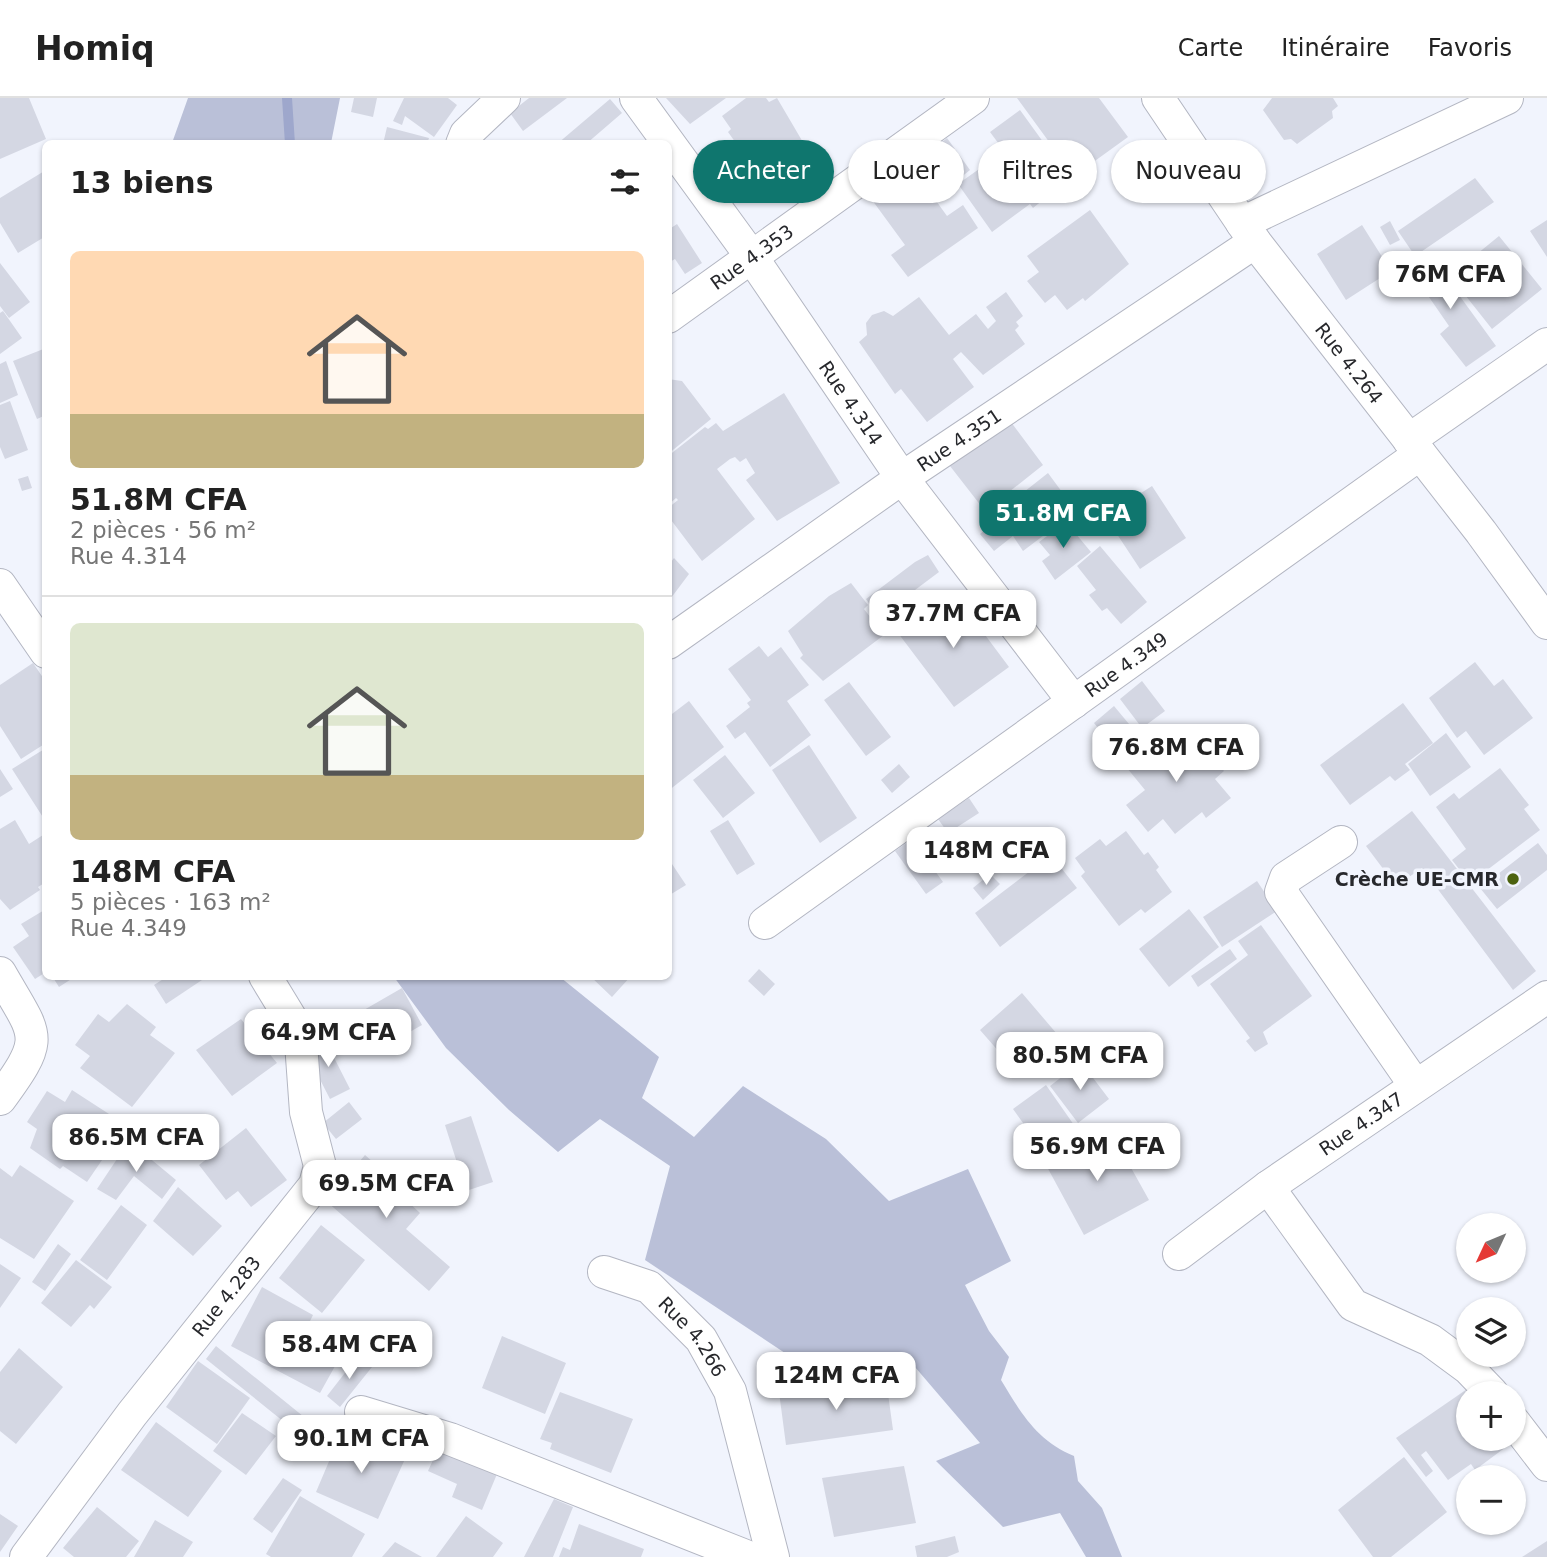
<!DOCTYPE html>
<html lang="fr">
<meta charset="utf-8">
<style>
:root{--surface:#fff;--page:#f6f6f6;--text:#222;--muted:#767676;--line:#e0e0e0;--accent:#0f766e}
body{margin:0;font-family:"DejaVu Sans",sans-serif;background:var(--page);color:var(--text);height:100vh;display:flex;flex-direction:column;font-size:26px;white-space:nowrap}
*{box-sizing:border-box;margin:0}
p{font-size:23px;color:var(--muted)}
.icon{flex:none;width:38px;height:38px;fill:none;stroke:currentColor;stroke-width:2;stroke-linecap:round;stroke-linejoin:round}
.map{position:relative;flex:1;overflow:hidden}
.panel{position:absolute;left:42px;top:42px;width:630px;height:840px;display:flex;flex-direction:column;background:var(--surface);border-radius:10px;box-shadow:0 2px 5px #0004}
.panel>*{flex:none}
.hud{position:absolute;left:693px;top:42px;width:665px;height:63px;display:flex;gap:14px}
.needle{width:46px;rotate:226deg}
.tools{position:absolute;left:1456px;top:1115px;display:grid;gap:14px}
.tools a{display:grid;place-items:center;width:70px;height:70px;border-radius:50%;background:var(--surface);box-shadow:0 2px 5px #0004;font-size:35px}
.price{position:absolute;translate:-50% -60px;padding:0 16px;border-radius:14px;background:#fff;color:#222;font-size:23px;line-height:46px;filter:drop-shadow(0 2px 4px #0008)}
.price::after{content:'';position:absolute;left:50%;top:42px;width:21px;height:16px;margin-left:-10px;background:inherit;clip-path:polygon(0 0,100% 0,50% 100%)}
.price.active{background:var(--accent);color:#fff}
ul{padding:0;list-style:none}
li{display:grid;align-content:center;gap:14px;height:371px;padding:0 28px}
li+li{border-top:2px solid var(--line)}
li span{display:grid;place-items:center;height:217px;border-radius:10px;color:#555}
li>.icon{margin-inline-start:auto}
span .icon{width:126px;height:126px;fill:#fffc;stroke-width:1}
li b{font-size:30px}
h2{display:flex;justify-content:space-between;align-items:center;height:84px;padding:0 28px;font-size:30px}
.pill{padding:0 24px;border-radius:32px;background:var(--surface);box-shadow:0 2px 5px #0004;font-size:24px;line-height:63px}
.pill.active{background:var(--accent);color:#fff}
header{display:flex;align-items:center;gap:42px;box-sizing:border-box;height:98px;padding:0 35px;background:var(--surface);border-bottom:2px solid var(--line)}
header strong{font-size:33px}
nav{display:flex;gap:38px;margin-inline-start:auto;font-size:24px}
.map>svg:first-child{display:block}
</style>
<header>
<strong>Homiq</strong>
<nav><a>Carte</a><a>Itinéraire</a><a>Favoris</a></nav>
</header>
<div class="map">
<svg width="1547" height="1459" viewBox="0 0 1547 1459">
<rect width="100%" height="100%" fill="#f1f4fd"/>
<!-- green -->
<path fill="#bac0d8" d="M188,0H340L331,45H172Z
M394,879H560L659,959L642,1000L694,1039L743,988L826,1041L889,1103L968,1071L1011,1163L965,1187L989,1233L1009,1259L1001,1282C1021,1315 1037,1343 1074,1358L1078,1383L1102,1410L1122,1459H1086L1060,1415L1003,1429L936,1363L980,1345L909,1262L797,1263L645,1162L670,1068L600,1021L558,1054L509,1012L446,950Z"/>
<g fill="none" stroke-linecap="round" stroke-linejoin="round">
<!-- stream -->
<path stroke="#9ea7cc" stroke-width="10" d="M287,0L290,46"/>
</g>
<!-- building -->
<path fill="#d4d7e3" d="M0,0H29L46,41L0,61Z
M354,0H377L373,19L351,14Z
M404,0H448L457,7L434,39L405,18L402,27L393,23Z
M529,0H567L523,33L510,15Z
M666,0H726L690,26Z
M746,0H766L769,4L777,0L814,63L770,94L755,73L749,78L737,60L743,55L728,34L731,31L722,18Z
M1017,0H1099L1128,39L1074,78Z
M1272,0H1333L1338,8L1332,13L1333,20L1297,46L1291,41L1284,42L1263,12Z
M610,1L622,15L586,46H557Z
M1020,12L1046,48L1016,69L990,34Z
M387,29L429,40L427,46H383Z
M947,40L970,72L955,84L931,53Z
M1050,57L1069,81L1033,110L1030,106L992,134L958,86L996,59L1015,86Z
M906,61L947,118L963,107L978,130L908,179L891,157L905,147L864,91Z
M46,72V138L18,155L0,125V100Z
M1475,80L1494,104L1415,158L1398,133Z
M1090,112L1129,166L1085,203L1083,200L1067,212L1055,197L1045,205L1027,183L1039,174L1027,158Z
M1547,122V159L1530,133Z
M1390,123L1400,142L1390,147L1380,129Z
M677,126L702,165L685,176L675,161L668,165V132Z
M1362,127L1391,173L1346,202L1317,156Z
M1499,138L1542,191L1492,231L1450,178Z
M1430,157L1496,248L1466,269L1440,236L1449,228L1422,189L1412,196L1398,179Z
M0,165L30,204L9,220L0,208Z
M1006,194L1023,218L1016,224L1019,228L1015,232L1025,246L983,277L961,254L953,261L974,289L927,324L901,291L895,296L859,244L867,237L866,225L872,217L884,213L893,218L919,199L949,237L976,216L988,231L996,223L986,209Z
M3,213L22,240L0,256V215Z
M46,250V317L37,321L13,263Z
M6,263L18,297L0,305V266Z
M668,281L682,283L711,321L668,356Z
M784,295L840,385L777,423L746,382L755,375L746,360L740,364L735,359L730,361L717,371L755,421L702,463L668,418V410L678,402L676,400L668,407V358L705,329L708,331L716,325L723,333Z
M10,303L28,352L5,361L0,349V307Z
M1005,316L1043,367L985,413L950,368L996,331Z
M1048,375L1076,413L1023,453L1013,438L994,453L980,436L999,420L996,416Z
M28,378L32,390L22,393L18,381Z
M1152,388L1186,440L1140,471L1105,418Z
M1066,424L1091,454L1055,482L1042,463L1050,457L1039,444Z
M1100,448L1147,504L1121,526L1107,510L1102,513L1089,497L1096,492L1077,468Z
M928,457L939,474L879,519L866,501L915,464Z
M674,460L689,476L671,500L668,462L671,464Z
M851,485L868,507L864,511L884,537L823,583L800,560L803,557L788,533L829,498Z
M953,494L1009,569L954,609L898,535Z
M759,548L768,559L781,549L809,587L787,603L811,637L770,669L745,634L735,641L726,628L750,609L747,605L751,602L728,571Z
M1475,564L1494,588L1503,581L1533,620L1484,657L1466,633L1457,640L1429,600Z
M33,565L46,584V645L21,661L0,628V587Z
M1142,583L1165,613L1142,630L1120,601Z
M849,584L891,639L866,658L824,602Z
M689,603L724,649L668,693V619Z
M1403,605L1433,645L1405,666L1410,672L1395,683L1390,678L1350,707L1320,667Z
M1114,608L1139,638L1118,655L1094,625Z
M1177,629L1195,652L1202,646L1224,673L1215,681L1231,700L1206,720L1202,714L1175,736L1163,721L1148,734L1126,707L1145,692L1127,670Z
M1446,635L1471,669L1430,698L1408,666Z
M809,647L857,720L820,745L772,672Z
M46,650V724L12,671Z
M725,657L755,695L723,720L693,682Z
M899,666L910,679L892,695L881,682Z
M1500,670L1529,707L1524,711L1540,732L1470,785L1452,762L1466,751L1436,709L1454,695L1459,701Z
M0,671L13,691L0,699Z
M969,700L979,715L948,735L938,721Z
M1412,713L1536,873L1513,892L1422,770L1396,788L1366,748Z
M15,722L29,746L43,737L46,742V784L38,789L40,792L10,812L0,801V731Z
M728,722L755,766L737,777L710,733Z
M1126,733L1144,757L1148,754L1159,769L1156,772L1172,794L1145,815L1141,811L1119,828L1081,778L1085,774L1075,760L1100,741L1106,748Z
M912,741L943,784L926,796L895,753Z
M1538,745L1547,757V772L1497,811L1480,790Z
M961,748L967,759L954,768L947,758Z
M1051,757L1077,790L1000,849L975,815Z
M668,760L686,787L668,798Z
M990,776L1000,786L983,802L973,790Z
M1257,783L1277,813L1222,849L1203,819Z
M46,811V874L35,881L13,849L29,838L21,826Z
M1189,811L1219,849L1169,889L1139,851Z
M1261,827L1312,898L1263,934L1268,946L1255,954L1246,943L1250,940L1210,886L1248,857L1238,843Z
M1230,851L1237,861L1198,889L1191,878Z
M759,871L775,886L764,898L748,883Z
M52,878H76L59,889Z
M168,878H208L166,906L154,887Z
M590,878H631L612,899Z
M402,890L422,927L371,956L350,920Z
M1022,895L1063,943L1021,979L980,932Z
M127,906L156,929L150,937L175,955L132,1009L80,970L90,958L75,947L98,916L109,924Z
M241,921L277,965L232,998L196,952Z
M323,938L350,991L330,1001L311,964L310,945Z
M1081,964L1109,1001L1078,1025L1050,988Z
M1046,987L1074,1027L1041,1050L1013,1011Z
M72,992L126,1027L87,1084L63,1068L60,1071L30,1050L37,1031L27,1024L47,993L65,1004Z
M349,1004L362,1021L336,1041L323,1025Z
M471,1018L493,1084L466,1093L445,1027Z
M246,1030L287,1082L251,1109L238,1093L226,1102L199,1067Z
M1110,1032L1149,1102L1084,1137L1046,1067Z
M129,1043L176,1082L162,1101L134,1078L116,1102L97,1091Z
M365,1057L407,1094L403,1099L420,1115L406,1131L450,1169L429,1193L326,1103Z
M20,1067L74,1103L34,1161L0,1140V1070L12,1079Z
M178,1089L222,1128L193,1158L153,1123Z
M121,1107L147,1127L107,1182L80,1162Z
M321,1127L365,1162L322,1215L279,1180Z
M58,1146L71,1156L45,1193L32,1184Z
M76,1162L112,1189L94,1211L90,1207L71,1229L41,1205Z
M0,1166L21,1180L0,1210Z
M262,1189L313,1217L310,1223L349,1243L320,1295L231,1248Z
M502,1238L566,1265L545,1316L482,1290Z
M216,1248L319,1331L309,1344L206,1261Z
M19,1250L63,1289L16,1346L0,1333V1274Z
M358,1258L372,1269L340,1309L327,1298Z
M198,1263L250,1300L217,1346L166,1309Z
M886,1281L893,1332L786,1347L779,1294Z
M1473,1287L1479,1295H1468V1340H1512L1514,1343L1475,1372L1471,1366L1448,1382L1426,1353L1421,1357L1433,1373L1426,1379L1396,1340Z
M560,1294L633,1321L611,1375L550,1351L552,1345L540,1341Z
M242,1315L276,1338L246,1377L213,1353Z
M156,1324L222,1373L188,1419L121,1372Z
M346,1335L364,1342L365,1338L390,1349L388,1354L405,1361L378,1421L316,1394L330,1361L334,1362Z
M438,1351L497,1376L482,1412L452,1399L457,1386L428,1373Z
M1404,1359L1447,1414L1391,1459H1373L1338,1412Z
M904,1368L916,1425L834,1439L822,1380Z
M283,1380L302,1392L272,1435L253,1421Z
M300,1398L365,1436L352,1459H271L266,1456Z
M554,1401L573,1409L553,1459H524Z
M97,1409L139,1443L126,1459H74L63,1450Z
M0,1416L18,1428L0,1454Z
M466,1418L503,1445L493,1459H436Z
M155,1422L193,1444L183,1459H134Z
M579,1426L644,1451L641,1459H559L563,1449L570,1452Z
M955,1438L959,1454L947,1459H917L915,1448Z
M1547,1443V1459H1522Z
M395,1444L422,1459H382Z"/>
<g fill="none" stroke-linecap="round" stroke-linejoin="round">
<defs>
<g id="street">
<path id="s1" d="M636,0L751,158L902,380L1074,604"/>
<path id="s2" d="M1158,0L1255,144L1481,434L1547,525"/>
<path d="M462,46L466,36L504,0"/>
<path d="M1242,125L1507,0"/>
<path id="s3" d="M668,219L973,0"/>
<path d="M1409,342L1547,246"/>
<path d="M0,487L46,554"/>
<path id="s4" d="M668,545L902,380L1255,144"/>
<path d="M1341,744L1286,780L1281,794L1415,987"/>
<path id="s5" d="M765,825L1420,356"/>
<path d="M0,875C37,940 47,937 0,1001"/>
<path d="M1268,1089L1353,1207L1430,1242L1468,1270L1492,1295"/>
<path id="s6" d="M1179,1156L1268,1089L1547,899"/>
<path id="s7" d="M604,1174L649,1189L701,1241L730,1293L773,1459"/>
<path d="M361,1314L450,1341L748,1459"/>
<path d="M1514,1324L1547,1367"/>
<path id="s8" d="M26,1459L132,1316L315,1087L320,1068L306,1014L301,945L296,929L265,878"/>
</g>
</defs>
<!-- street casing -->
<use href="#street" stroke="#b3b6c2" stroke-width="34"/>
<!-- street -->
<use href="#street" stroke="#fff" stroke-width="32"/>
</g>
<!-- markers -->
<circle fill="#4c620f" stroke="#f1f4fd" stroke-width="2.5" cx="1513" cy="781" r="7"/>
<g text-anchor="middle" stroke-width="7" stroke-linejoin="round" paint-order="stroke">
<!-- street labels -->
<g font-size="19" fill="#27282c" stroke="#f1f4fd">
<text dy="7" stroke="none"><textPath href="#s3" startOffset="103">Rue 4.353</textPath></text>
<text dy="7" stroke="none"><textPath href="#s2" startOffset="327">Rue 4.264</textPath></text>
<text dy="7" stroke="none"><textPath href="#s1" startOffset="373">Rue 4.314</textPath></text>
<text dy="7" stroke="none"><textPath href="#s4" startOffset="355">Rue 4.351</textPath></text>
<text dy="7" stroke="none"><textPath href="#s5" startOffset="444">Rue 4.349</textPath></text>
<text dy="7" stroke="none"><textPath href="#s6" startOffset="224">Rue 4.347</textPath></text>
<text dy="7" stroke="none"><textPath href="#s8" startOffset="329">Rue 4.283</textPath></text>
<text dy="7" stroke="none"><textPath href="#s7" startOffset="114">Rue 4.266</textPath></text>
</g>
<!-- poi labels -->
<g font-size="19" font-weight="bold" fill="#27282c" stroke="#f1f4fd" text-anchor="end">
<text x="1499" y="788">Crèche UE-CMR</text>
</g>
</g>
</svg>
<div class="tools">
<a><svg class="needle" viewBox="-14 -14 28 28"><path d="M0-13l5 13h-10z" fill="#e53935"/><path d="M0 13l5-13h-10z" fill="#767676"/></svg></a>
<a><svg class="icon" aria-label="layers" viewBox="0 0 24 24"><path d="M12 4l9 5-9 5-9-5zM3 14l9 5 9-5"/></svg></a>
<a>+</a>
<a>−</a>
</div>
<b class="price" style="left:1450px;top:213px">76M CFA</b>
<b class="price active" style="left:1063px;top:452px">51.8M CFA</b>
<b class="price" style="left:953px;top:552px">37.7M CFA</b>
<b class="price" style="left:1176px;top:686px">76.8M CFA</b>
<b class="price" style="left:986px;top:789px">148M CFA</b>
<b class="price" style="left:328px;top:971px">64.9M CFA</b>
<b class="price" style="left:1080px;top:994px">80.5M CFA</b>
<b class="price" style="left:136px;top:1076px">86.5M CFA</b>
<b class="price" style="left:1097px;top:1085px">56.9M CFA</b>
<b class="price" style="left:386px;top:1122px">69.5M CFA</b>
<b class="price" style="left:349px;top:1283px">58.4M CFA</b>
<b class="price" style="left:836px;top:1314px">124M CFA</b>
<b class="price" style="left:361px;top:1377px">90.1M CFA</b>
<div class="hud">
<a class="pill active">Acheter</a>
<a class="pill">Louer</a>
<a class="pill">Filtres</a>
<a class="pill">Nouveau</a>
</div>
<section class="panel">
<h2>13 biens<svg class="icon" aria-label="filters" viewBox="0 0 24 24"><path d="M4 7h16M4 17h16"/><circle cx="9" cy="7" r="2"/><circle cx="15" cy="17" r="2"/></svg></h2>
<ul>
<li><span style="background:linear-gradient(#ffd9b3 75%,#c2b280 0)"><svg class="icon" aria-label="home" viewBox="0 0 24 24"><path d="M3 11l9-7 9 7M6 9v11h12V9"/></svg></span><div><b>51.8M CFA</b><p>2 pièces · 56 m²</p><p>Rue 4.314</p></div></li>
<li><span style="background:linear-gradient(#dfe7d0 70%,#c2b280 0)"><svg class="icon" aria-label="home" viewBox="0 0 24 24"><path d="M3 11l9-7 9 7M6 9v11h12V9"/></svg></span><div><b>148M CFA</b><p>5 pièces · 163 m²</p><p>Rue 4.349</p></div></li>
</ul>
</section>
</div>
